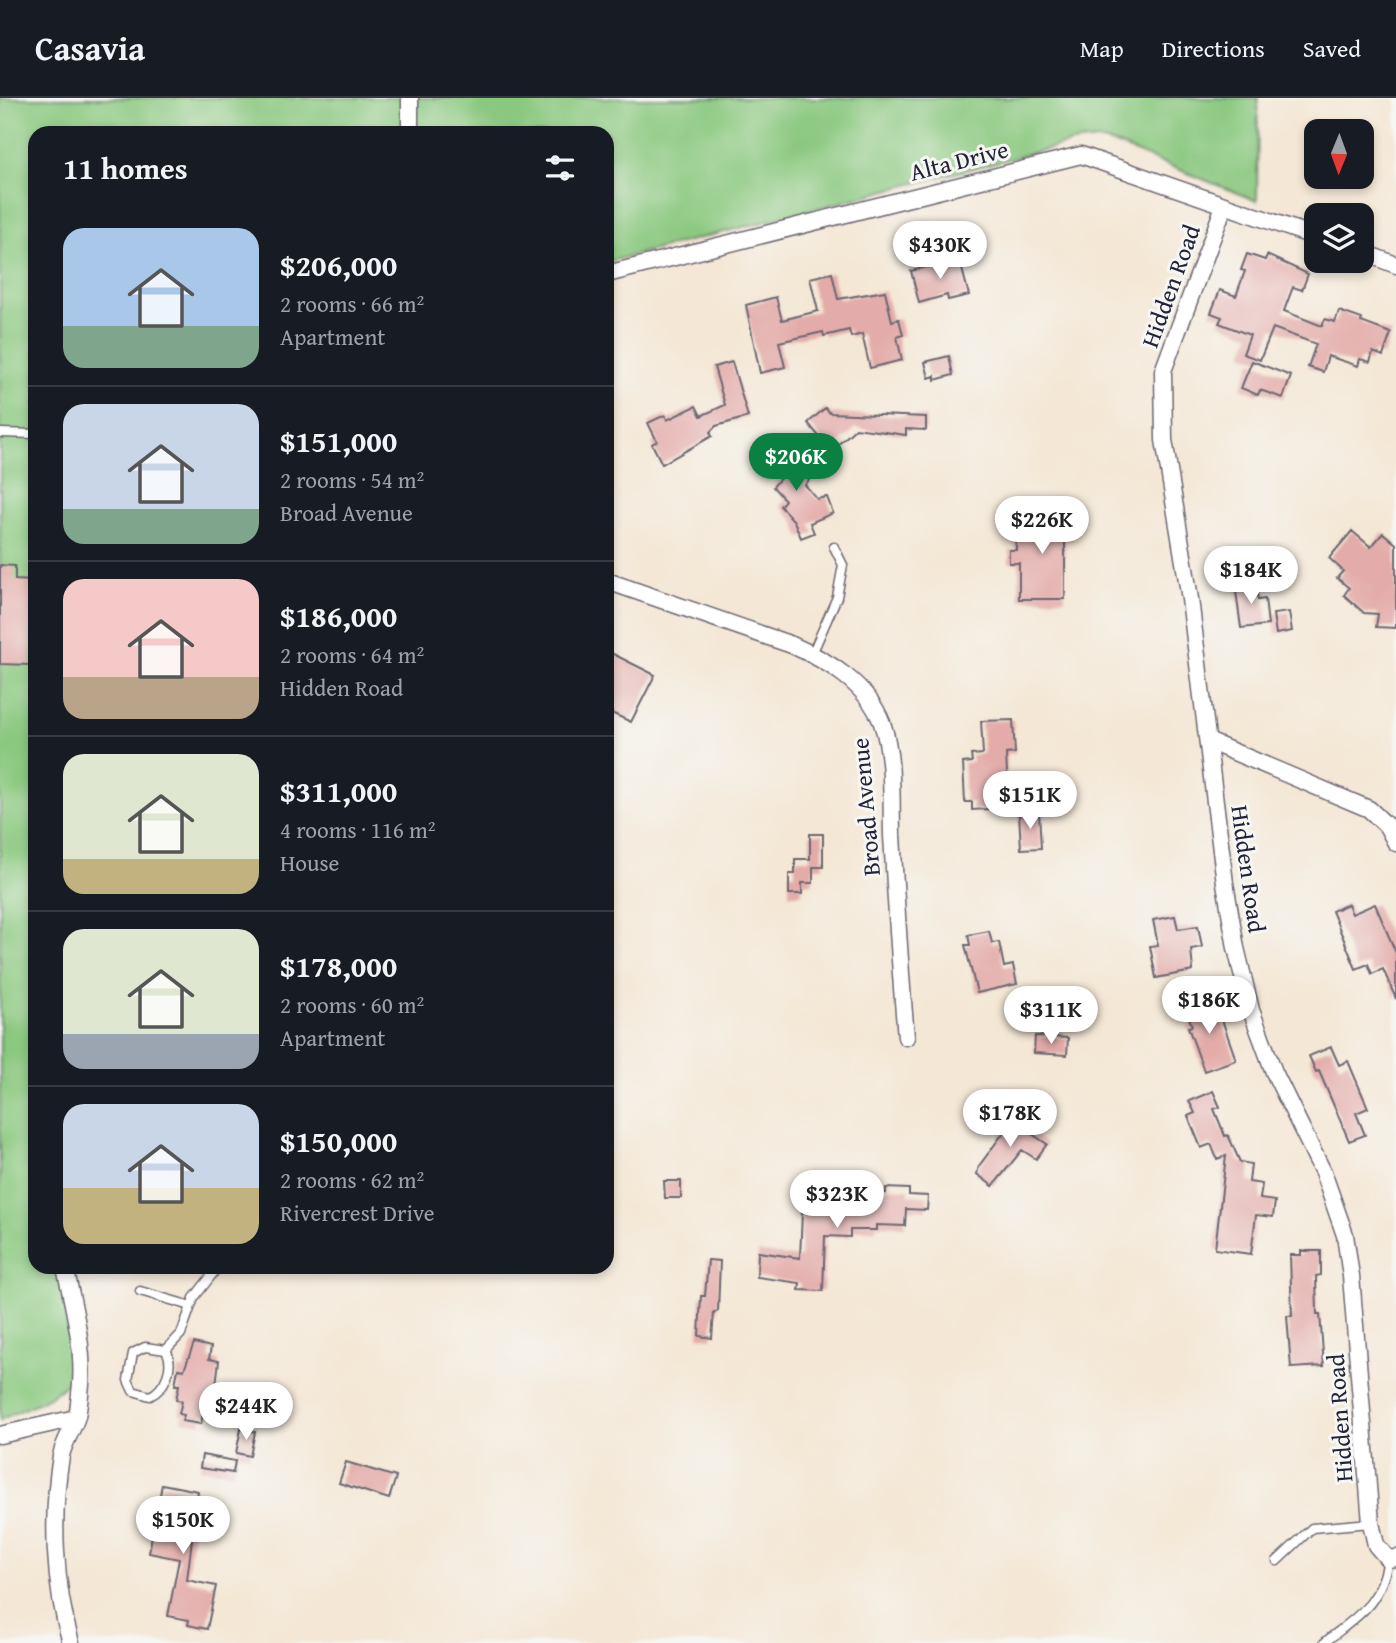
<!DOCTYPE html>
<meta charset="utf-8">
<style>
:root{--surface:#171b24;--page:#20242c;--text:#f1f3f6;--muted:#9ea1a6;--line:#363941;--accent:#0b8043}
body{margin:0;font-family:"Gentium Book Plus",serif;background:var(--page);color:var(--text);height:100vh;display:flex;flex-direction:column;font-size:26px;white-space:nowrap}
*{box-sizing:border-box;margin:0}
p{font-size:23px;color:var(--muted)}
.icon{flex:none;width:38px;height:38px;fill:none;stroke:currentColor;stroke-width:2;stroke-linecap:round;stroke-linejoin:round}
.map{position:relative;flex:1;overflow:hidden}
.details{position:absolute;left:28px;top:28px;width:586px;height:1148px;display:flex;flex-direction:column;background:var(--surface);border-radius:21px;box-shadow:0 4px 10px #0003}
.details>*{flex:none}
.needle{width:46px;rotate:181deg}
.buttons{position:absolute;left:1304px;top:21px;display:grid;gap:14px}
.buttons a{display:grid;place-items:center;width:70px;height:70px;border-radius:14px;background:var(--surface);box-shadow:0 4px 10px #0003;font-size:35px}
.price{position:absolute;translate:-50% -60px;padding:0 16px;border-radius:24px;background:#fff;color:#222;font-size:23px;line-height:46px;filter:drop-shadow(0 2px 4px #0008)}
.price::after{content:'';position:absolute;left:50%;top:42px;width:21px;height:16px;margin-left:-10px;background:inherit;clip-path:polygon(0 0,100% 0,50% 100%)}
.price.active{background:var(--accent);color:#fff}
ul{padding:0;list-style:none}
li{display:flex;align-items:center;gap:21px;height:175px;padding:0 35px}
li+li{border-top:2px solid var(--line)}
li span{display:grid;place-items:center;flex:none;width:196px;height:140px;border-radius:21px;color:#555}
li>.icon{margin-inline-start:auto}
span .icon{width:84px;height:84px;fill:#fffc;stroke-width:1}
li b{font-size:30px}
h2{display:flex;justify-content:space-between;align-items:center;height:84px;padding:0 35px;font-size:30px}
header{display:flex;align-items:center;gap:42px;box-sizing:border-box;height:98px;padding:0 35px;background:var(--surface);border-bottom:2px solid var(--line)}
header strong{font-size:33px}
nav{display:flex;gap:38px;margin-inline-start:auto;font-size:24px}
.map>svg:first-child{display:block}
</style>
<header>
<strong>Casavia</strong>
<nav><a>Map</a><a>Directions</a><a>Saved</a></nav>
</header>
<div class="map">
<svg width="1396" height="1545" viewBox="0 0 1396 1545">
<rect width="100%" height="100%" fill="#f6f6f2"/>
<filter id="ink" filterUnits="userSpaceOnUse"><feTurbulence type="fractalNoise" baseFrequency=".0143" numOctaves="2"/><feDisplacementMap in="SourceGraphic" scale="14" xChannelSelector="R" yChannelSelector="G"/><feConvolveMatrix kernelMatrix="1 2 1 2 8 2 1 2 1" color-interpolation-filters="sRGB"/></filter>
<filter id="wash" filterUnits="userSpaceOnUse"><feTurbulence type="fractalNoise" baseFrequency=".00686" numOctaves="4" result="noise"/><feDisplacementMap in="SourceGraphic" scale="28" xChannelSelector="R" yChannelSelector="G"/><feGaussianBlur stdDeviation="1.57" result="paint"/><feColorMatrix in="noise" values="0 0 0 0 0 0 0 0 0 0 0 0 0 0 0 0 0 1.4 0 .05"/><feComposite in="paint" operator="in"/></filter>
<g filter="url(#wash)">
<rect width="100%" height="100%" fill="#f4e7d5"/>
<!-- green -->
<path fill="#8ac87f" stroke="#56755d" stroke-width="2" d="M0,0H1258L1257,103L1118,47L1097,42L1071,45L607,164V35H35V974L30,982V1014L35,1042V1169H58L67,1216L71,1281C53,1302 25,1309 0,1322Z"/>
<g id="blocks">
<!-- building -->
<path fill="#e3aba9" d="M1247,156L1265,162L1267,157L1308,176L1302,192L1293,189L1284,213L1322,228L1325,221L1335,224L1339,213L1362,221L1361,224L1391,235L1383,258L1373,254L1370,264L1360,261L1358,268L1328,258L1323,274L1308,269L1316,246L1273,230L1260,262L1243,256L1250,237L1219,225L1222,219L1211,215L1220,192L1236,198L1245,173L1241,172Z
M959,160L969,197L948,202L947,197L919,205L911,173Z
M832,175L838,201L885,193L892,223L899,221L903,237L897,239L902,262L870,270L862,236L851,239L849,232L824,238L823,234L779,244L785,269L760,275L746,207L776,199L782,222L818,213L810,180Z
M949,258L953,277L935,282V278L929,280L925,264Z
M1252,263L1291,278L1283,300L1260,292L1258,297L1241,290Z
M732,264L748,319L716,328L710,334L712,338L662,366L652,346L657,343L648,325L665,317L667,322L696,308L701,318L725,307L714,269Z
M825,310L830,315L926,319V332L906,331V337L856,330L831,353L808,325Z
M764,341L790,371L797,366L809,382L805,387L817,401L827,399L833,415L810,425L814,435L801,440L794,423L780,408L785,402L773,389L781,379L756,349Z
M1060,415L1075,416V436H1072V442H1065V501H1019V465H1009V452H1016L1015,427H1021V421H1060Z
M1352,433L1371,449L1383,435L1396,446V530L1376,529L1378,516L1364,515L1344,497L1349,490L1337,480L1343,473L1329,460Z
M0,467L15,468V482L35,483L30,567L0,566Z
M1255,483L1258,502L1265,501L1268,527L1241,530L1235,486Z
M1289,514L1292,533L1276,536L1273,516Z
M607,553L655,577L631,624L607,613Z
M1013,622L1015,655L1006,656L1008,693L1027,692V709L972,712V704H965L963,665L972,664L971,657L983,656L981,623Z
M1039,714L1041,750L1021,751L1019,715Z
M810,736H823V769H813V785H802V796H789V776H795V761H810Z
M1348,806L1352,816L1375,806L1396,855V901L1383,871L1372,876L1368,866L1356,871L1332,813Z
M1175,818L1178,831L1198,828L1202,849L1191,851L1193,873L1156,880L1150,848L1158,847L1153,822Z
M989,833L992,845L999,844L1004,869L1013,867L1017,886L977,895L965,847H970L968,837Z
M1207,900L1213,918L1220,916L1236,962L1204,973L1188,929L1192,928L1185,908Z
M1015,911L1045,915L1043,930L1013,926Z
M1035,938L1068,940L1067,957L1034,955Z
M1331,949L1339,967L1348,963L1368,1010L1356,1015L1365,1037L1349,1043L1319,973L1316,974L1309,958Z
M1213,993L1220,1009L1214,1011L1225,1038L1228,1037L1240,1064L1251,1066L1249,1084L1262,1086L1260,1101L1275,1103L1273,1119L1256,1117L1251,1156L1215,1151L1226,1058L1217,1061L1211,1046L1201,1050L1188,1018L1195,1015L1189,1003Z
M1018,1015L1035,1026L1031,1032L1032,1036L1047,1046L1036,1061L1022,1052L993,1088L977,1076L979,1068Z
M664,1083H681V1100H665Z
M832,1088L886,1095V1090L909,1091V1097L928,1098L927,1112L906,1111L905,1128L876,1127V1132H850V1139L825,1138L823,1193L799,1192L800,1185L757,1179L758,1154L800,1160L802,1114L812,1115L813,1092L832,1093Z
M1301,1153H1321V1177L1316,1178L1317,1216H1320L1324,1268L1291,1270L1287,1218H1292L1290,1157H1301Z
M708,1162L720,1163L718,1213L714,1215L712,1240L699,1238L701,1198H705Z
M194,1245L211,1249L209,1261L219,1263L212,1317L203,1316L201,1326L182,1323L184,1317L179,1316L182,1303L176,1302L179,1287H175L178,1271L184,1272Z
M241,1331L255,1334L250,1358L236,1355Z
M202,1357L235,1363L233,1375L200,1370Z
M346,1364L396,1379L389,1401L339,1385Z
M162,1386L198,1393L187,1482L216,1488L207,1531L188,1527L189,1522L168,1518L179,1461L149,1455L152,1437L160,1438L165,1404L159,1403Z"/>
</g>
</g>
<g filter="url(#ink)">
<use href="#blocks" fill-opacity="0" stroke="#6c6771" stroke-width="2"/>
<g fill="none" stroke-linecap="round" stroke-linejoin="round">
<defs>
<path id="lane" d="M0,335L35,336
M812,556L837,499L843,467L834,449
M140,1193L191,1208
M145,1249L166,1252C175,1268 165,1291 150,1298L133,1293L128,1282L133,1255Z
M166,1252L181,1236L194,1200L218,1169
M1277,1463L1312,1430L1371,1425
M1324,1545C1357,1518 1381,1507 1388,1461"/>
<path id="street" d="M410,35V0
M1224,108L1163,273L1164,342L1190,501L1225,785L1236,850L1251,912L1274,974L1323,1074L1345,1137L1351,1178L1371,1425L1376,1447L1388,1461L1396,1460
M1362,154L1396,167
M607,176L1081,57L1316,139
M607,483L792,547C828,563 867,586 882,625C894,659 891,702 892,737C896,804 900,872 906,939
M1208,643L1369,711L1387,728L1396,745
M65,1169C73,1207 84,1248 81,1286C80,1296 79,1309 77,1318C73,1332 64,1343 61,1358C51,1418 54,1487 71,1545
M0,1337L76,1320"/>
</defs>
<!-- lane casing -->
<use href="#lane" stroke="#6c6771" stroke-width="11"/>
<!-- street casing -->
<use href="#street" stroke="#6c6771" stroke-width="19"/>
<!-- lane -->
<use href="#lane" stroke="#fff" stroke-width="8"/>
<!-- street -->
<use href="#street" stroke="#fff" stroke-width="16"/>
</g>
</g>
<g text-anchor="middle" stroke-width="6" stroke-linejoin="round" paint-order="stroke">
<!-- street labels -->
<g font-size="24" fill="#22223b" stroke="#f6f6f2">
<text transform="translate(959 63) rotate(-14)" y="8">Alta Drive</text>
<text transform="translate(1171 188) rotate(-70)" y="8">Hidden Road</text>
<text transform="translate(866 709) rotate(-95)" y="8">Broad Avenue</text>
<text transform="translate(1248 771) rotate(82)" y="8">Hidden Road</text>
<text transform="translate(1340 1320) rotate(-94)" y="8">Hidden Road</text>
</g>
</g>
</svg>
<div class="buttons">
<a><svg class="needle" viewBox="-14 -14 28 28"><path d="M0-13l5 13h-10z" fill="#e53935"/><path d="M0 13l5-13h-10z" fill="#9ea1a6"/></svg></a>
<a><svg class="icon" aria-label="layers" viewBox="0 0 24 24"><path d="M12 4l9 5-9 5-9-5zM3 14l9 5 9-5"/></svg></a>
</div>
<b class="price" style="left:940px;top:183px">$430K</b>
<b class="price active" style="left:796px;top:395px">$206K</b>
<b class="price" style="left:1042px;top:458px">$226K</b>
<b class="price" style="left:1251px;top:508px">$184K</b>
<b class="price" style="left:1030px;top:733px">$151K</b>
<b class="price" style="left:1209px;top:938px">$186K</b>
<b class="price" style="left:1051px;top:948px">$311K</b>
<b class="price" style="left:1010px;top:1051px">$178K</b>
<b class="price" style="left:837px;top:1132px">$323K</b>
<b class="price" style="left:246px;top:1344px">$244K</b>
<b class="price" style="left:183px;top:1458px">$150K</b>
<section class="details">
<h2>11 homes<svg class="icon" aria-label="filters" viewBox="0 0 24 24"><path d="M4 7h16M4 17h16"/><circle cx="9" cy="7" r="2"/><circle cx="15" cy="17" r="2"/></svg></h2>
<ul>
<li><span style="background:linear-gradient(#a9c7e8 70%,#7fa58c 0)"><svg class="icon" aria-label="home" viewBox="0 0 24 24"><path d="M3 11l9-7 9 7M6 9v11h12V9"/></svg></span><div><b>$206,000</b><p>2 rooms · 66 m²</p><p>Apartment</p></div></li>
<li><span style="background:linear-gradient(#c9d6e8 75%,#7fa58c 0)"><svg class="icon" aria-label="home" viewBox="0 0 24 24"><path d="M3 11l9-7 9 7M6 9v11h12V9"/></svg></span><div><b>$151,000</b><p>2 rooms · 54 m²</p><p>Broad Avenue</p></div></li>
<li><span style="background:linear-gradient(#f6c9c9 70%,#b9a48a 0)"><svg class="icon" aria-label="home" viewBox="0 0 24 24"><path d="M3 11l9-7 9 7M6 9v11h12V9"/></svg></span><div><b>$186,000</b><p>2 rooms · 64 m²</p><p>Hidden Road</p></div></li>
<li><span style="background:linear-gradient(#dfe7d0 75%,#c2b280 0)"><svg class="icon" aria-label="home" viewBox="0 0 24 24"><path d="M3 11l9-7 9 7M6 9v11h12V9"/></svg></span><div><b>$311,000</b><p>4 rooms · 116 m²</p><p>House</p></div></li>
<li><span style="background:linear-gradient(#dfe7d0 75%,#9aa5b1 0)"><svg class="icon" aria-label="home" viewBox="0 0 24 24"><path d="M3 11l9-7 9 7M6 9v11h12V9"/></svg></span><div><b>$178,000</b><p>2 rooms · 60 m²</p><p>Apartment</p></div></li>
<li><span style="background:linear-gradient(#c9d6e8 60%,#c2b280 0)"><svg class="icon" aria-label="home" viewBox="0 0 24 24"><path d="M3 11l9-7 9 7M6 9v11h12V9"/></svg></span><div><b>$150,000</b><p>2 rooms · 62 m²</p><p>Rivercrest Drive</p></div></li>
</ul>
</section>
</div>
